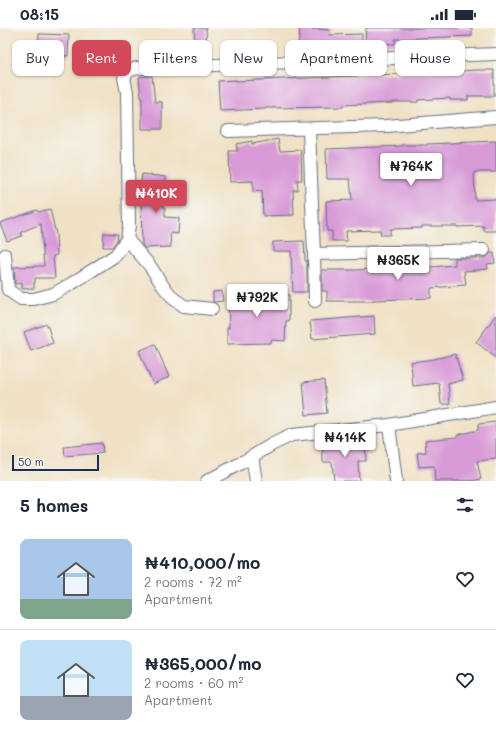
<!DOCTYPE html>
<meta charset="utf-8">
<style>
:root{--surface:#fff;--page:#f2f2f3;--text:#1f2937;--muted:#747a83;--line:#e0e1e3;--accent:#d1495b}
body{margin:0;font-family:Mali,sans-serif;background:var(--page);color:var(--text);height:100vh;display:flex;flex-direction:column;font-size:15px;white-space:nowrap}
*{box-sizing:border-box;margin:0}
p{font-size:13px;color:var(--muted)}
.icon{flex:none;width:22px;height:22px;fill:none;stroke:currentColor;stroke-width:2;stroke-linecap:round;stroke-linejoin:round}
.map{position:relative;height:453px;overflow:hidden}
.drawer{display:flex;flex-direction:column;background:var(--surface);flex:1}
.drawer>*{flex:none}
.guide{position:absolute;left:12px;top:12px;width:472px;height:36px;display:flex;gap:8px}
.scale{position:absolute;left:12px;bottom:10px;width:87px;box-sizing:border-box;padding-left:4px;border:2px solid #1b2f5e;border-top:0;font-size:11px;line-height:14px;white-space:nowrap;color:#1b2f5e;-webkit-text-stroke:3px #f6f6f2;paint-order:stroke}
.price{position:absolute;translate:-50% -34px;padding:0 9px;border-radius:4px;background:#fff;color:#222;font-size:13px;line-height:26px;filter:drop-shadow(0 1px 2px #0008)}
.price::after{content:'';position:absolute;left:50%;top:24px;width:12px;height:9px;margin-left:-6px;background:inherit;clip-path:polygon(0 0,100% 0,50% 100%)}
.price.selected{background:var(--accent);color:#fff}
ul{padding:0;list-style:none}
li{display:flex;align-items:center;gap:12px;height:100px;padding:0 20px}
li+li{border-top:1px solid var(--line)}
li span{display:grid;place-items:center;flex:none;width:112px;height:80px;border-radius:8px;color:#555}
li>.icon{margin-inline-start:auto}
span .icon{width:48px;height:48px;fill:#fffc;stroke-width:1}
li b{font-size:17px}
h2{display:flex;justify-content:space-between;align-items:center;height:48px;padding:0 20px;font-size:17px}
.chip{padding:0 14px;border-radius:8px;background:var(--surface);box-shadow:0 1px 3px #0004;font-size:14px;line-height:36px}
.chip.selected{background:var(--accent);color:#fff}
.status{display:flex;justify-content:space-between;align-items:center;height:28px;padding:0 20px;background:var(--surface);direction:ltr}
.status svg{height:11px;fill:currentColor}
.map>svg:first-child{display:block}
</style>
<div class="status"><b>08:15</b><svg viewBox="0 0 49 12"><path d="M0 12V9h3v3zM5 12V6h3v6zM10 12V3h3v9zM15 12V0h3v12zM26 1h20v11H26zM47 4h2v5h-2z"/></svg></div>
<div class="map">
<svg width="496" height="453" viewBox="0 0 496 453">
<rect width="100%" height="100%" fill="#f6f6f2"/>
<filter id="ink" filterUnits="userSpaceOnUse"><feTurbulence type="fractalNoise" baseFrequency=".025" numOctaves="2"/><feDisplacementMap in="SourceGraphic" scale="8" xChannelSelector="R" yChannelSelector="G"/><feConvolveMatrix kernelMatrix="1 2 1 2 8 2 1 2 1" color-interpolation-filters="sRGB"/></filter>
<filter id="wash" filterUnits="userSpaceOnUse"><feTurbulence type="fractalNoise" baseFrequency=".012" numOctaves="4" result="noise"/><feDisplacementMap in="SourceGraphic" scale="16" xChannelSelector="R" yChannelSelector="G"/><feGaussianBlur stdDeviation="0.9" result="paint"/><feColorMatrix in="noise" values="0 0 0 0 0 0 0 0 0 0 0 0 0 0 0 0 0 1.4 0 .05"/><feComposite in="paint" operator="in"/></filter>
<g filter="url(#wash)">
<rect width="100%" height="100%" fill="#f0e1c4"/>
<g id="blocks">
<!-- building -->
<path fill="#d99bd8" d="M194,0H206L207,21H195Z
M300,0L330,2L329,7L362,6V19H328V23L298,20Z
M366,0H472V8L395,11V16L365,14Z
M39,6L69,7L68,28L44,27V18H38Z
M476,42H494V68H468V72H450V70L418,72V74H392V75L343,77V79L265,80V81L220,83L218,53L236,52V53L399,46L417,45V46Z
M152,48L155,74H162V101H142V69H141L139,49Z
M278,111L280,123L301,122L302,152H297L298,162H293L294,187L263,188L262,163L253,164V153L230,154L229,123H238L236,116L252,113V116Z
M496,113V144H474L475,172L496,171V203H484V198L457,199V198H422V200L390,201V207H381L380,202L346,203L347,213H332V203H327L326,173L352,172L350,151H327L326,121L402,118V117H427V116Z
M142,146L166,149L163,179H165V189L179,190L178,206L170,205L171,219L144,220L142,217L141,170L139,169Z
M50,181L56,206L57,227L53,228L55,250H35V255H34V260L22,261V255L15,256L14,239L44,238L41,196L21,204L22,208L7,213L0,195L37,182L38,184Z
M104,205L118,206L117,212L112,219H103Z
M304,213L305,233H307V264H293L291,223H273V214Z
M491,225H494L495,235L487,236L488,241L464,243L466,257L431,260V270L405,271L373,272V273H327V263H322V242H355L411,239L430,238V239L455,237V230H484L488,228Z
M222,263L223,273L213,274V264Z
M228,266L289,267V293H286L285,313L271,312V315L227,316V300H229Z
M496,287V330L476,314Z
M374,288L375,306L312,311L310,293Z
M47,296L53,315L31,323L24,304Z
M155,316L169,349L153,356L139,323Z
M455,326L463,352L448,356L450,376H441L439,355L413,358L411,334L434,331Z
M324,352L327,385L306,387L303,354Z
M496,394V431L477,433L481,451L471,453H435L434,438L419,439L417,425L426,424L425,412L457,409V407L478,402V396Z
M365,411L366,433H358L359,453H334L332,434H323L322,412Z
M102,415L103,425L65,428L64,419Z"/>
</g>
</g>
<g filter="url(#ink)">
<use href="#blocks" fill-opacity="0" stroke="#666d82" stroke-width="1"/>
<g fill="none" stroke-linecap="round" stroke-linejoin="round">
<defs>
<path id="minor" d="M309,101L314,226L484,222
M228,103L386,98L496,89
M127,211L150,238L163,258L174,271L184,278L212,281
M314,226L315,273
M5,227L8,262L21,271H34L53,266L71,256L116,227L127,211L129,198L127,64L124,50L128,43L137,40L496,26
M389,397L396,453
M252,428L256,453
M207,453L241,435L273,416L292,407L389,397L496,379"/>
</defs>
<!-- minor casing -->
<use href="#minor" stroke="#666d82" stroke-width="14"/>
<!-- minor -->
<use href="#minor" stroke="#fff" stroke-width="12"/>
</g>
</g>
</svg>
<div class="scale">50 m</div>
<b class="price" style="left:411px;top:159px">₦764K</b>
<b class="price selected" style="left:156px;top:186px">₦410K</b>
<b class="price" style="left:398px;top:253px">₦365K</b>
<b class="price" style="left:257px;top:290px">₦792K</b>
<b class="price" style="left:345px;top:430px">₦414K</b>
<div class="guide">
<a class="chip">Buy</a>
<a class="chip selected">Rent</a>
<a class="chip">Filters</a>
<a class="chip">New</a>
<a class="chip">Apartment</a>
<a class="chip">House</a>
</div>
</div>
<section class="drawer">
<h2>5 homes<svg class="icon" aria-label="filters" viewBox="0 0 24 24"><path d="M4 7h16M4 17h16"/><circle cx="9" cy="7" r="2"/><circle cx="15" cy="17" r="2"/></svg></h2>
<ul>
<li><span style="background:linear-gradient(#a9c7e8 75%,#7fa58c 0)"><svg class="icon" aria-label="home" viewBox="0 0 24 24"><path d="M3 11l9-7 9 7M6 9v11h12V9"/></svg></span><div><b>₦410,000/mo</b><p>2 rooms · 72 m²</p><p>Apartment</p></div><svg class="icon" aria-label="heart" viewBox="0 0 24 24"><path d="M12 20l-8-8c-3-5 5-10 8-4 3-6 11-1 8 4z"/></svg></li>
<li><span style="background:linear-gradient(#bfe0f5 70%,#9aa5b1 0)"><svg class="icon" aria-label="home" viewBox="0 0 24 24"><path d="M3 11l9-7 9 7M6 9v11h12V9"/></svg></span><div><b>₦365,000/mo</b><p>2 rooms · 60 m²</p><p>Apartment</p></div><svg class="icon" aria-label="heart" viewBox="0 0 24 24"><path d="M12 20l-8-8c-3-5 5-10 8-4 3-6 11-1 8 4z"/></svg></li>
</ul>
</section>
